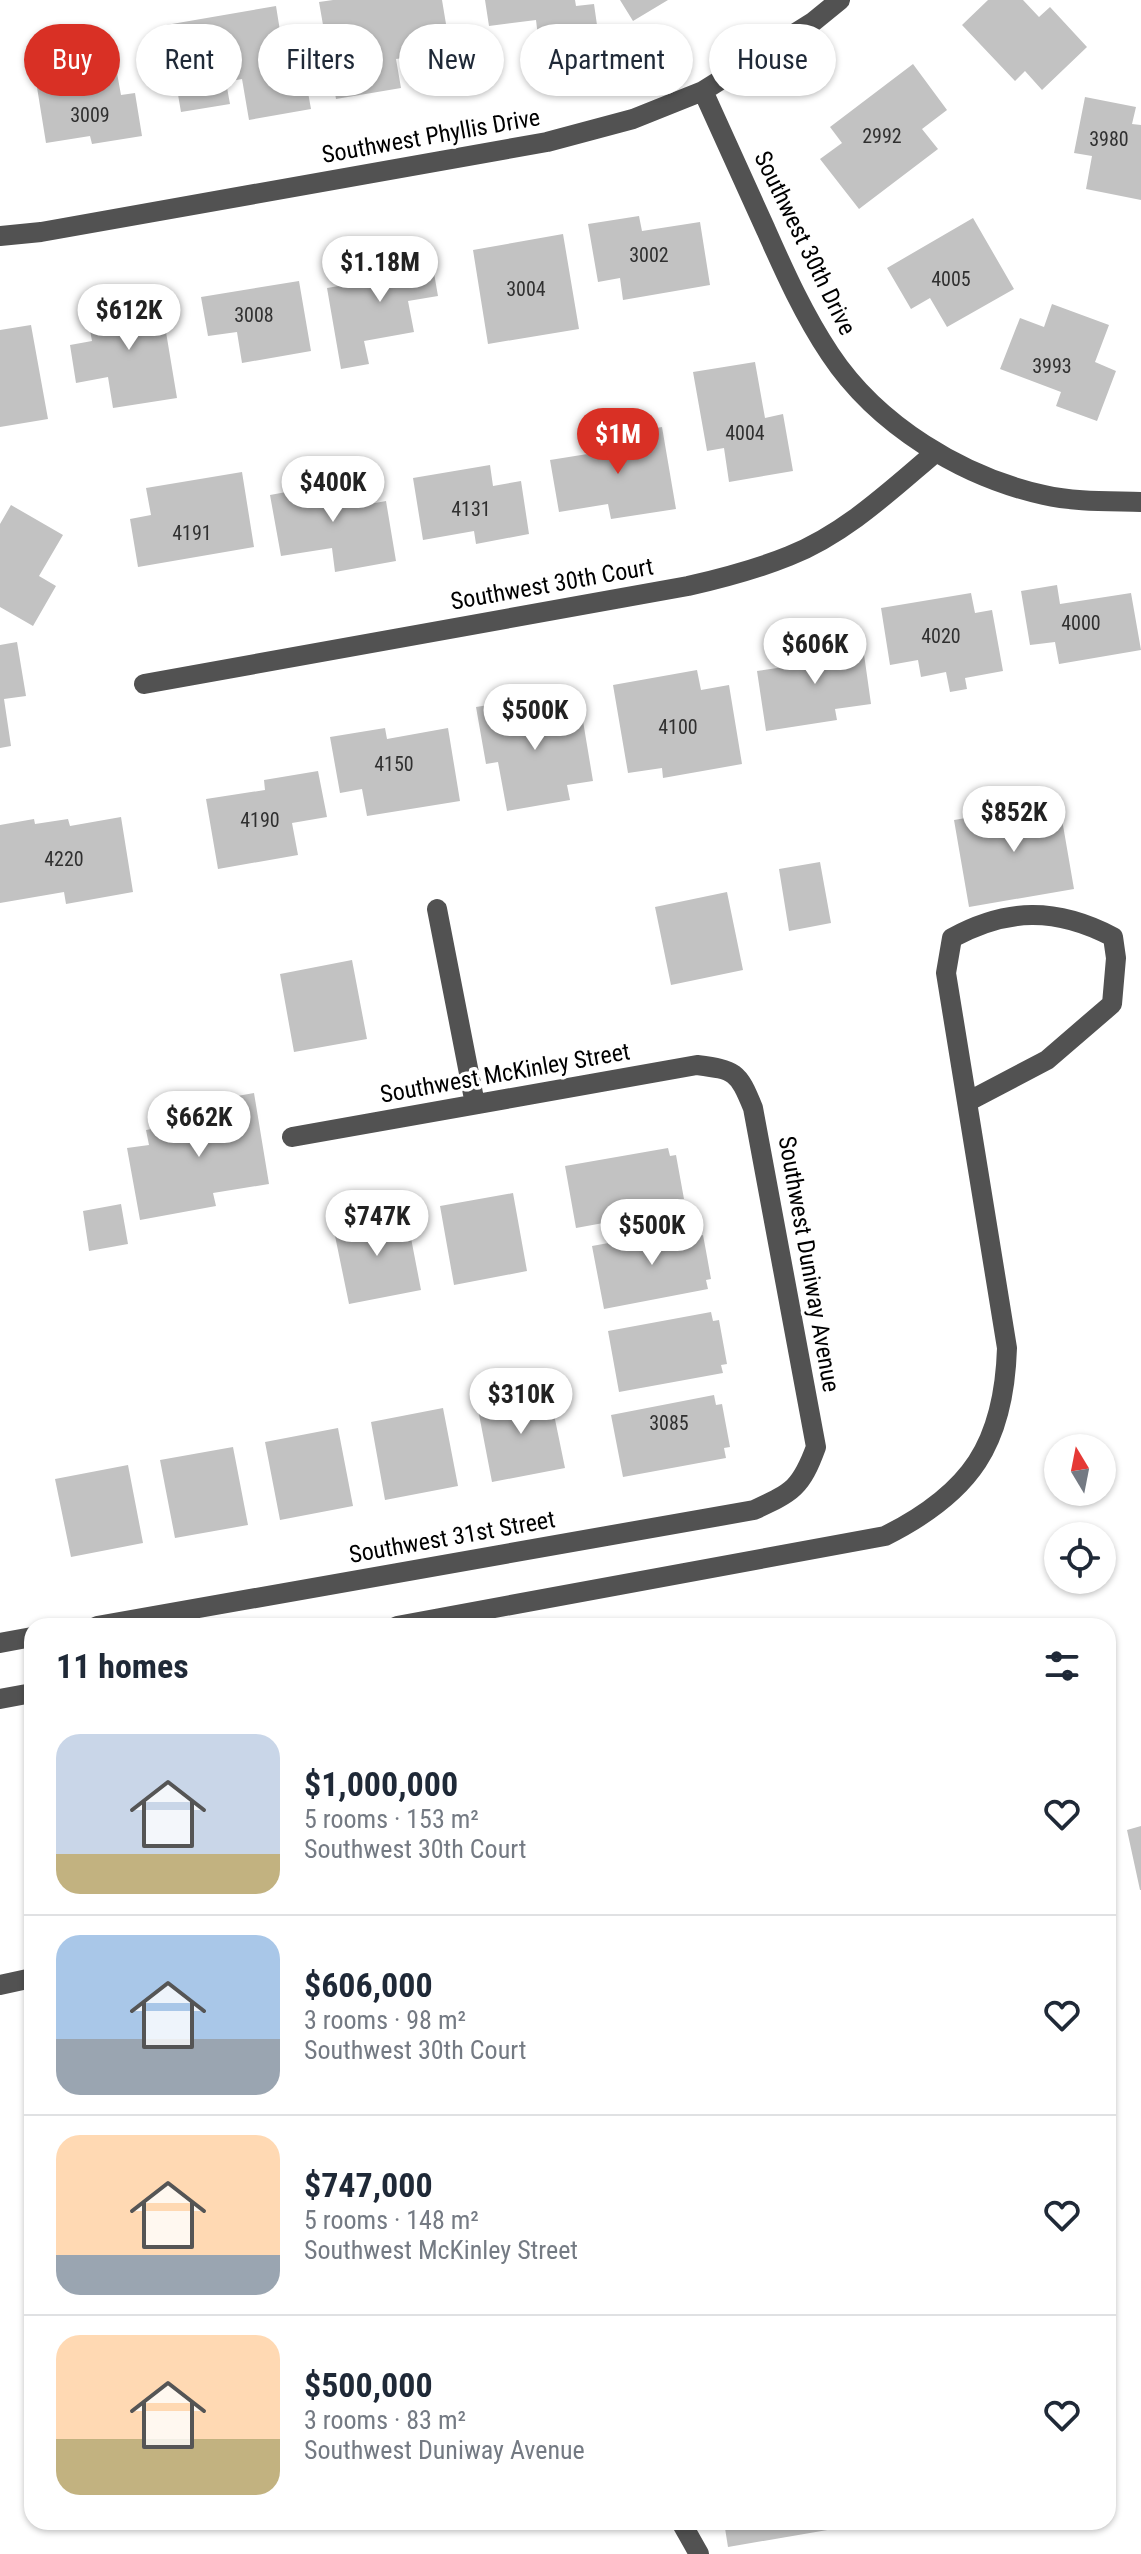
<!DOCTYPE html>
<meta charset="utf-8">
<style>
:root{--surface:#fff;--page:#f2f2f3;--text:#1f2937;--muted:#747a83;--line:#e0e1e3;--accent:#d93025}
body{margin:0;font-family:"Roboto Condensed",sans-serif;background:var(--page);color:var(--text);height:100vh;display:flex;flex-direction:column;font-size:30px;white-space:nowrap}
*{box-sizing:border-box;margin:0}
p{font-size:26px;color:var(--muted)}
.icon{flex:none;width:44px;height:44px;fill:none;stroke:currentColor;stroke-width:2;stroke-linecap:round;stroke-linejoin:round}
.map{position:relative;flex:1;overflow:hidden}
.sheet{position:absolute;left:24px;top:1618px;width:1092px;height:912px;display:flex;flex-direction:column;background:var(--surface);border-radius:24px;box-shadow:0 2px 6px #0004}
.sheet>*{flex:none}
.hud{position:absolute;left:24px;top:24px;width:1094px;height:72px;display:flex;gap:16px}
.needle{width:52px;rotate:350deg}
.buttons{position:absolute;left:1044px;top:1434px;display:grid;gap:16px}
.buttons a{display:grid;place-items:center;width:72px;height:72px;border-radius:50%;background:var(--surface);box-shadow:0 2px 6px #0004;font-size:40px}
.price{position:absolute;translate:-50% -68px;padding:0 18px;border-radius:28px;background:#fff;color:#222;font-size:26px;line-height:52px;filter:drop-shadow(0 2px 4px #0008)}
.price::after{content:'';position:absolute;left:50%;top:48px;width:24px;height:18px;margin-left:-12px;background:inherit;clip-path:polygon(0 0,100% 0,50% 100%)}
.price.selected{background:var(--accent);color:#fff}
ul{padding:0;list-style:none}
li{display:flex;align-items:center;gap:24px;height:200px;padding:0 32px}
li+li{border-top:2px solid var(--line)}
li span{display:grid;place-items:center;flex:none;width:224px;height:160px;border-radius:24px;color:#555}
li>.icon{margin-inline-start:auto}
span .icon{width:96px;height:96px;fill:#fffc;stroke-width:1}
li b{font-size:34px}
h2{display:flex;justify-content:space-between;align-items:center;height:96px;padding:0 32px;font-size:34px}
.tag{padding:0 28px;border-radius:36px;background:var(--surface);box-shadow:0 2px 6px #0004;font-size:28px;line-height:72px}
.tag.selected{background:var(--accent);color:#fff}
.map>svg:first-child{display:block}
</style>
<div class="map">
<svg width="1141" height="2554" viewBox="0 0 1141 2554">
<rect width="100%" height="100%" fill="#fff"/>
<!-- building -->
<path fill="#c2c2c2" d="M333,0H442L451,54L412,60L411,57L396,59L401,88L336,99L319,2Z
M485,0H575L576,6L594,4L600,46L540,54L536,20L489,26Z
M620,0H668L633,21Z
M988,0H1023L1039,17L1050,7L1087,47L1042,90L1025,71L1015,81L962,25Z
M276,6L285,62L302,59L311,109L249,120L242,79L226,82L230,104L181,112L166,25Z
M115,62L121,95L135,93L142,136L92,144L90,136L46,143L35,75Z
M913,64L947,110L922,129L938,149L859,209L820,159L842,143L830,127Z
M1085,97L1136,107L1132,124L1141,125V200L1086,189L1092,156L1074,153Z
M639,216L642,231L700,222L710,285L623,300L620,278L598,282L588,224Z
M973,218L1014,289L947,327L930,298L911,309L887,268Z
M563,234L579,329L488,344L473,250Z
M430,250L438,296L408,301L414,332L364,341L369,364L341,369L327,288L374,280L371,260Z
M299,281L311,351L242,363L237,332L208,336L201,297Z
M168,296L174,326H165L177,398L113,408L108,377L76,383L70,345L92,341L86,309Z
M1052,304L1109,325L1095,362L1116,371L1097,421L1056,406L1061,392L1000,369L1020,318L1044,327Z
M31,325L48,419L0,427V330Z
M755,362L765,418L783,414L793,471L729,482L724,448L707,451L693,372Z
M662,427L676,509L611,519L608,504L559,512L550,460L600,452L597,438Z
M490,465L493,486L521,481L529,534L476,544L474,531L423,540L413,478Z
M242,472L254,547L138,567L130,519L151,515L146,488Z
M332,474L334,484L355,480L359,506L386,501L396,561L335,572L332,548L281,556L270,495L308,488L307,478Z
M11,505L63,535L39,576L56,586L33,626L0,607V524Z
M1057,585L1060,604L1131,593L1141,650L1059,664L1055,642L1030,645L1021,591Z
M971,593L975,613L992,610L1003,671L965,678L967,689L950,692L946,672L921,677L918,660L890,665L881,608Z
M862,640L871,704L835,709L837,720L766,731L757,671L804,664L801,649Z
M17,642L26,696L4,699L11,746L0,748V645Z
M697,670L701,690L729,685L742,764L663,778L662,768L628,773L613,685Z
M531,698L536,728L550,726L547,709L580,703L593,781L567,785L570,800L507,811L498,762L486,764L476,707Z
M385,728L387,739L448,728L460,801L367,816L362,789L340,793L330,737Z
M318,771L327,817L292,823L298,855L218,869L206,799L265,790L264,780Z
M1059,802L1074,889L969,907L954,820Z
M121,817L133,892L66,904L64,892L0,903V825L34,819L35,824L68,819L70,826Z
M820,862L831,923L789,931L779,869Z
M727,892L743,970L671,985L655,907Z
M352,960L367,1039L294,1052L280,974Z
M254,1093L269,1184L213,1193L216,1206L140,1220L127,1148L149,1145L146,1130L196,1121L193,1104Z
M668,1148L670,1156L676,1155L684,1199L678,1200L680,1209L576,1228L565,1166Z
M513,1193L527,1271L454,1285L440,1206Z
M121,1204L128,1244L89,1251L83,1211Z
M406,1212L421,1290L349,1304L333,1226Z
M696,1227L698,1236L703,1235L706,1251L711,1279L706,1280L708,1289L604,1309L592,1246Z
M711,1312L713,1321L719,1320L727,1364L721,1365L723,1373L619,1392L608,1331Z
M549,1390L565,1468L492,1482L477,1404Z
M714,1395L716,1405L722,1404L730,1447L724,1448L726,1458L623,1477L611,1415Z
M443,1408L458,1486L385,1500L371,1422Z
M338,1428L353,1506L280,1520L265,1442Z
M233,1447L248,1525L175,1538L160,1460Z
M128,1465L143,1543L71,1557L55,1479Z
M1141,1826V1890H1140L1127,1830Z
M724,2522H838L839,2528L728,2547Z"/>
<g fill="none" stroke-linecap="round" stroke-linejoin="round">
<!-- minor -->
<path stroke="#525252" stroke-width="20" d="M703,91C724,138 745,184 766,230C785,273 804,315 830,354C877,425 962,477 1044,495C1075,502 1109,501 1141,502
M0,236L41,232L547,142L633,119L703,91L813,22L840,0
M144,684L688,586C723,578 757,569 789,556C845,534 891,490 936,452
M437,909L475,1104
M97,1626L754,1510C793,1492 801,1488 816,1447L753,1108C738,1071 735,1070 697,1065L292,1137
M397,1626L885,1536C971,1493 1004,1444 1007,1348L946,973L952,938C1007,908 1056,907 1113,937L1116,958L1112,1004L1047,1060L967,1102
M0,1643L32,1637
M0,1699L32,1693
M0,1985L32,1978
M681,2522L699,2554"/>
</g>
<g text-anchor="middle" stroke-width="7" stroke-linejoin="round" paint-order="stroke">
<!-- number labels -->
<g font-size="20" fill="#303030">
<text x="90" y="122">3009</text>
<text x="882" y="143">2992</text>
<text x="1109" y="146">3980</text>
<text x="649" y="262">3002</text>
<text x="951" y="286">4005</text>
<text x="526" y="296">3004</text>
<text x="254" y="322">3008</text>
<text x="1052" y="373">3993</text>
<text x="745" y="440">4004</text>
<text x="471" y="516">4131</text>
<text x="192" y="540">4191</text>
<text x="1081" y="630">4000</text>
<text x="941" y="643">4020</text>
<text x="678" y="734">4100</text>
<text x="394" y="771">4150</text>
<text x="260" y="827">4190</text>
<text x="64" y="866">4220</text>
<text x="669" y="1430">3085</text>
</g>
<!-- street labels -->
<g font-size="24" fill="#000" stroke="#fff">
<text transform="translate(431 136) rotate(-10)" y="8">Southwest Phyllis Drive</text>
<text transform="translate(805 243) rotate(64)" y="8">Southwest 30th Drive</text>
<text transform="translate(552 584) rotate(-10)" y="8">Southwest 30th Court</text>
<text transform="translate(505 1073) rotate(-10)" y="8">Southwest McKinley Street</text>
<text transform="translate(809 1264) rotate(80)" y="8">Southwest Duniway Avenue</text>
<text transform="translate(452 1537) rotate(-10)" y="8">Southwest 31st Street</text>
</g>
</g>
</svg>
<div class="buttons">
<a><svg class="needle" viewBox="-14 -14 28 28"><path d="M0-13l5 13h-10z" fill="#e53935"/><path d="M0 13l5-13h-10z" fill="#747a83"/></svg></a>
<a><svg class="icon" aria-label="locate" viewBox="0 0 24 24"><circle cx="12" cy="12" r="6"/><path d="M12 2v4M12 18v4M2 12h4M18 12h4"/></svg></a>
</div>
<b class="price" style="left:380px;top:304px">$1.18M</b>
<b class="price" style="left:129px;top:352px">$612K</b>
<b class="price selected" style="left:618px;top:476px">$1M</b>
<b class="price" style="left:333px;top:524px">$400K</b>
<b class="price" style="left:815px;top:686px">$606K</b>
<b class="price" style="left:535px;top:752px">$500K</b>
<b class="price" style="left:1014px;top:854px">$852K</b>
<b class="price" style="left:199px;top:1159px">$662K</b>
<b class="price" style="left:377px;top:1258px">$747K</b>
<b class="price" style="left:652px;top:1267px">$500K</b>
<b class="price" style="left:521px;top:1436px">$310K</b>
<div class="hud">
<a class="tag selected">Buy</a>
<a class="tag">Rent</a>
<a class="tag">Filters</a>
<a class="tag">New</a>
<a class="tag">Apartment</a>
<a class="tag">House</a>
</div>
<section class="sheet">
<h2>11 homes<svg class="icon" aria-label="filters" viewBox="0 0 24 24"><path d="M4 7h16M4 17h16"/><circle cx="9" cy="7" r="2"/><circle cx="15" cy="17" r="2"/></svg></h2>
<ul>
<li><span style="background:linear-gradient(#c9d6e8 75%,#c2b280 0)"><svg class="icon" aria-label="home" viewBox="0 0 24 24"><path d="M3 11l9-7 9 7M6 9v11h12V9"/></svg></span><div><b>$1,000,000</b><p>5 rooms · 153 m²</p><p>Southwest 30th Court</p></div><svg class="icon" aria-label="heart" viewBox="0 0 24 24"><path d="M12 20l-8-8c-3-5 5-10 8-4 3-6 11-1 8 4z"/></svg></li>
<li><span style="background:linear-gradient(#a9c7e8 65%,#9aa5b1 0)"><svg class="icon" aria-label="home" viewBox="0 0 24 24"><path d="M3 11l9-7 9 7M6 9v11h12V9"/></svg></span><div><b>$606,000</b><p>3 rooms · 98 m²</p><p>Southwest 30th Court</p></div><svg class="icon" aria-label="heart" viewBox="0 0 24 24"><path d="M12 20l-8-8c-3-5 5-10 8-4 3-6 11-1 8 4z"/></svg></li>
<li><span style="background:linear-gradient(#ffd9b3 75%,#9aa5b1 0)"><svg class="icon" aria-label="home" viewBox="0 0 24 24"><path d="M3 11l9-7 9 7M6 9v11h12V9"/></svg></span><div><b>$747,000</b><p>5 rooms · 148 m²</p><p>Southwest McKinley Street</p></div><svg class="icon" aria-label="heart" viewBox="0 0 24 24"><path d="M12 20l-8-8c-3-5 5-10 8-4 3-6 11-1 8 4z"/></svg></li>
<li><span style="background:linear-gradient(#ffd9b3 65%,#c2b280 0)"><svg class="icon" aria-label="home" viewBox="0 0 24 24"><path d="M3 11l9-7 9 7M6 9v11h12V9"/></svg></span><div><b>$500,000</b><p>3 rooms · 83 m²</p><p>Southwest Duniway Avenue</p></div><svg class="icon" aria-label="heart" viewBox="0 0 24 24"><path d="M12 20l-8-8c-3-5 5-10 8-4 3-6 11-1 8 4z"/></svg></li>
</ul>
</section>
</div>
